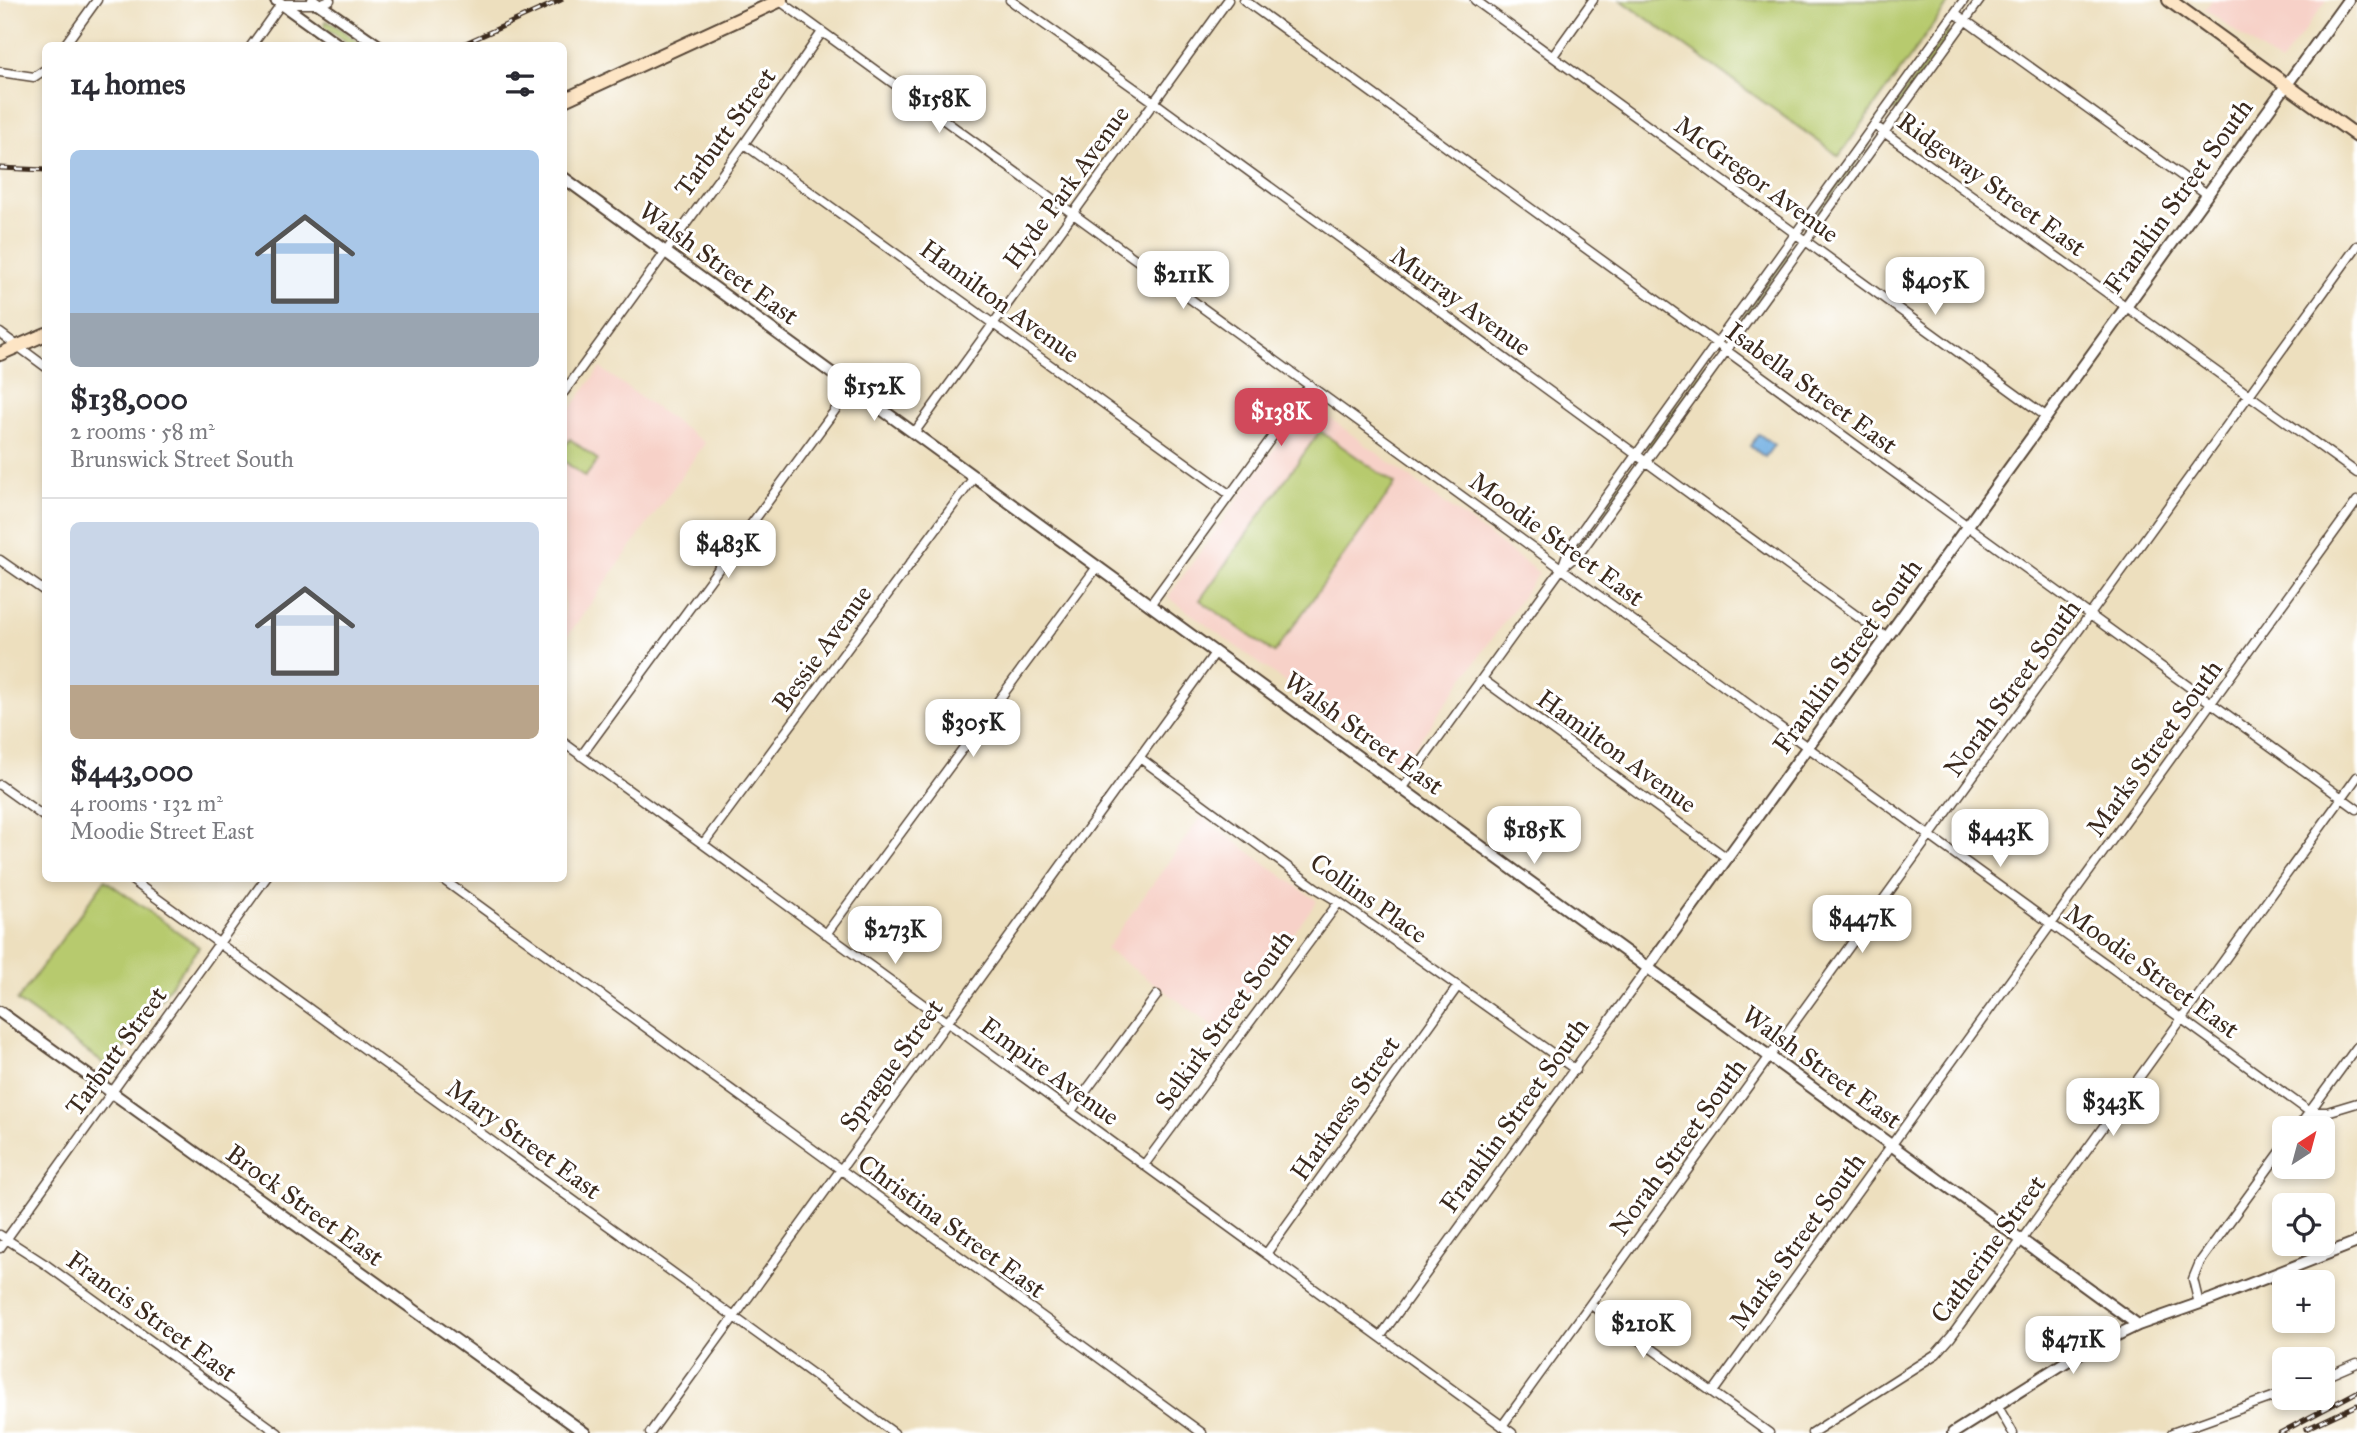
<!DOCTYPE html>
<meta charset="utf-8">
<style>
:root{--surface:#fff;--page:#f7f7f7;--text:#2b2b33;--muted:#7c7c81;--line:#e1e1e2;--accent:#d1495b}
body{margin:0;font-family:"IM FELL Great Primer",serif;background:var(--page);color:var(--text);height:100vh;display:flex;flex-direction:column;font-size:26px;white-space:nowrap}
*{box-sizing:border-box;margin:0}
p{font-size:23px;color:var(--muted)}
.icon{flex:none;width:38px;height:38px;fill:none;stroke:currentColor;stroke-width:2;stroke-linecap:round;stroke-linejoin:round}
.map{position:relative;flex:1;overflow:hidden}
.side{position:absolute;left:42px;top:42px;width:525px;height:840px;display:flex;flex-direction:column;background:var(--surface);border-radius:10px;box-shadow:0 4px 10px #0003}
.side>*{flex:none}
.needle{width:46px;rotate:36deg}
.controls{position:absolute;left:2272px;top:1116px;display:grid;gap:14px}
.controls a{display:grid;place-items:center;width:63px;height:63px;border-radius:10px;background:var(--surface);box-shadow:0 4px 10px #0003;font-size:35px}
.price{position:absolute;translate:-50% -60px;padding:0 16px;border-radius:14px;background:#fff;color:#222;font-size:23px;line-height:46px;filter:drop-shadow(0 2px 4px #0008)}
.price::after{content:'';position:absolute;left:50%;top:42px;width:21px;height:16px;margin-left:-10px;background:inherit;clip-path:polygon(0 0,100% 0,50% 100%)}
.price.active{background:var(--accent);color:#fff}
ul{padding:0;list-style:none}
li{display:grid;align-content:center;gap:14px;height:371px;padding:0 28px}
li+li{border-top:2px solid var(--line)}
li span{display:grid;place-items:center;height:217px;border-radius:10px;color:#555}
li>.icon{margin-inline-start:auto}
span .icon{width:126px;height:126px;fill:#fffc;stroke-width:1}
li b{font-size:30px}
h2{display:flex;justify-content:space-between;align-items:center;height:84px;padding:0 28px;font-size:30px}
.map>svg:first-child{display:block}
</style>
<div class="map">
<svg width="2357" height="1433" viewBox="0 0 2357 1433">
<rect width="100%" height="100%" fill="#fff"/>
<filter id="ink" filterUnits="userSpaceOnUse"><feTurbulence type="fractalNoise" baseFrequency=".0143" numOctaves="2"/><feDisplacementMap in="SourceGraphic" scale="14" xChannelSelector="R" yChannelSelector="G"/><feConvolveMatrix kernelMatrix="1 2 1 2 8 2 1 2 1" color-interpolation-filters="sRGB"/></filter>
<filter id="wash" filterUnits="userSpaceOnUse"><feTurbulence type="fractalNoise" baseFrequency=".00686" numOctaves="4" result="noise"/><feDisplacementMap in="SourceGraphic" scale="28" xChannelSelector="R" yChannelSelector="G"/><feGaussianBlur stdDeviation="1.57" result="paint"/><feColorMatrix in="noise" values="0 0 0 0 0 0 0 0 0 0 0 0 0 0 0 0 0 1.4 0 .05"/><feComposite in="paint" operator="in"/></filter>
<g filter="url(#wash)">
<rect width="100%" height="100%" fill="#eddfbe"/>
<!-- built -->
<path fill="#f7d1c8" d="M2212,0H2327L2280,64L2205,9Z
M600,368L705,443L564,641V418Z
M1308,402L1539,573L1401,766L1168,597Z
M1201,817L1317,901L1222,1032L1106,949Z"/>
<!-- green -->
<path fill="#b7ca6e" stroke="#797a46" stroke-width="2" d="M1621,0H1951L1839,156Z
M325,21L333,24L362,45H351L324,26Z
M1947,32H1950L1949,36L1896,110H1892Z
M1868,142L1869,146L1813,221L1812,219Z
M1788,253H1790L1789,256L1736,330L1732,332Z
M1708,363L1710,366L1648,449L1647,446Z
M1320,431L1395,484L1274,653L1200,600Z
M570,439L598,460L585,477L564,461V448Z
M1628,473L1631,474L1630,477L1575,552L1573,549Z
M105,880L199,947L110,1068L17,1001Z"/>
<!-- water -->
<path fill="#6faee2" stroke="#556c80" stroke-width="2" d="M1759,434L1774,445L1765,457L1750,446Z"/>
</g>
<g filter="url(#ink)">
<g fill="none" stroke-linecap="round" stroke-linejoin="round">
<defs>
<path id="minor" d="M1010,0L1154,102L1887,638
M1244,0L2357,809
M1475,0L2047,417
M780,1L2310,1112
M1955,13L2207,194
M64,46L97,0
M251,46L281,4H319L330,0
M1553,56L1593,0
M0,72L34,77L46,69
M1874,125L2357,473
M744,144L1229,494
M0,333L46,367
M564,392L744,144L822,32
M914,433L1228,0
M0,560L46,592
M1564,566L1579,554L1980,0
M1150,605L1310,385
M1482,679L1727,858
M564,743L1512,1433
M581,756L852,387
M1140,758L1316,888L1339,902L1576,1070
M0,785L46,818
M1402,789L1562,568L1569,548L1964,0
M703,844L975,476
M129,878L894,1433
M441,878L1202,1433
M826,934L1097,567
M1071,1111L1157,995
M2310,1112H2327L2357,1103
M2297,1129L2357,1047
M1144,1165L1339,902
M0,1235L45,1264L278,1433
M0,1248L266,878
M1266,1254L1458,986
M2199,1304L2193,1279L2200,1262L2284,1147
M1591,1305L1769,1433
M1380,1337L1647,969
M2322,1378L2357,1363
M1713,1392L2357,501
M1997,1405L2013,1433
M1502,1426L2357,246
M650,1433L1215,653
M1812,1433L1936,1354L1951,1337L2357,777
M2172,1433L2284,1393"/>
<path id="tertiary" d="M276,0L340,46
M313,0L379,46
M564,178L2138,1325
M1647,969L2348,0
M0,1012L585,1433
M1953,1433L2080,1353L2138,1325L2212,1299L2357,1242"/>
<path id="secondary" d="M2169,0L2357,136
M564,100L781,0
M0,354L46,334"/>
</defs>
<!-- minor casing -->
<use href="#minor" stroke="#564536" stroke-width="11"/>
<!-- tertiary casing -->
<use href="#tertiary" stroke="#564536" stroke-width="14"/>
<!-- secondary casing -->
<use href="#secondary" stroke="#564536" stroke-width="16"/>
<!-- minor -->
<use href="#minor" stroke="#fff" stroke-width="8"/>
<!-- tertiary -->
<use href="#tertiary" stroke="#fff" stroke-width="10"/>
<!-- secondary -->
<use href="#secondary" stroke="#fde5c5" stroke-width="12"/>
<defs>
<path id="rail" d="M459,46L561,0
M0,168L46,170
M2306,1429L2357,1405
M2280,1433L2357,1392"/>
</defs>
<!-- rail casing -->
<use href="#rail" stroke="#3b2a1e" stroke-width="5"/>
<!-- rail -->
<use href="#rail" stroke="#fff" stroke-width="2.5" stroke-dasharray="8" stroke-linecap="butt"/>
</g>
</g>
<g text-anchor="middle" stroke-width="6" stroke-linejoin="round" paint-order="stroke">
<!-- street labels -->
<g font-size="26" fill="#3b2a1e" stroke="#fff">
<text transform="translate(725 132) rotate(-54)" y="9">Tarbutt Street</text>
<text transform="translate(1757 179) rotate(36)" y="9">McGregor Avenue</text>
<text transform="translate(1992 184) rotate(36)" y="9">Ridgeway Street East</text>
<text transform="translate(1066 187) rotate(-54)" y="9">Hyde Park Avenue</text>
<text transform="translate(2178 196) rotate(-54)" y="9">Franklin Street South</text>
<text transform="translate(719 263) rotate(36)" y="9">Walsh Street East</text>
<text transform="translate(1000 301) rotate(36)" y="9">Hamilton Avenue</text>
<text transform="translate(1461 301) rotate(36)" y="9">Murray Avenue</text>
<text transform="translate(1812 388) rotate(36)" y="9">Isabella Street East</text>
<text transform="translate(1557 539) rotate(36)" y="9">Moodie Street East</text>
<text transform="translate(822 648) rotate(-54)" y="9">Bessie Avenue</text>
<text transform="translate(1847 656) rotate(-54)" y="9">Franklin Street South</text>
<text transform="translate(2012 688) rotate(-54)" y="9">Norah Street South</text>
<text transform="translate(1364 733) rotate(36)" y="9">Walsh Street East</text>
<text transform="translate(2154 748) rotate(-54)" y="9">Marks Street South</text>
<text transform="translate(1617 751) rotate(36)" y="9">Hamilton Avenue</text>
<text transform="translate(1369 898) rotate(35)" y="9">Collins Place</text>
<text transform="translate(2152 971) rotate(36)" y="9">Moodie Street East</text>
<text transform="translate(1224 1020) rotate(-54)" y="9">Selkirk Street South</text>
<text transform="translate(116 1051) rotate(-54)" y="9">Tarbutt Street</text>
<text transform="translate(891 1065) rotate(-54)" y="9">Sprague Street</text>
<text transform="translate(1822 1067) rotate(36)" y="9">Walsh Street East</text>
<text transform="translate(1050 1071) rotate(36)" y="9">Empire Avenue</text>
<text transform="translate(1345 1108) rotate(-55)" y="9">Harkness Street</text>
<text transform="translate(1514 1115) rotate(-54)" y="9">Franklin Street South</text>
<text transform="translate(524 1139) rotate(36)" y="9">Mary Street East</text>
<text transform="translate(1678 1147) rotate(-54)" y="9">Norah Street South</text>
<text transform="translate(305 1205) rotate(36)" y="9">Brock Street East</text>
<text transform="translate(952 1226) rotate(36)" y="9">Christina Street East</text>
<text transform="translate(1797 1241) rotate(-54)" y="9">Marks Street South</text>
<text transform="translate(1988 1249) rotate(-54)" y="9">Catherine Street</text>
<text transform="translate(152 1316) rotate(36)" y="9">Francis Street East</text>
</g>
</g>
</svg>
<div class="controls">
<a><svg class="needle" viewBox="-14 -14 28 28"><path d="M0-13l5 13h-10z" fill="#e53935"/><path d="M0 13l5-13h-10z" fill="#7c7c81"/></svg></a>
<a><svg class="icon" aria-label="locate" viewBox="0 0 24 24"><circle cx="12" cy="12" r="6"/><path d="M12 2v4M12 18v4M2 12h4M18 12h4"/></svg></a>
<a>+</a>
<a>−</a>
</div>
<b class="price" style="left:939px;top:135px">$158K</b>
<b class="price" style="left:1183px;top:311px">$211K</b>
<b class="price" style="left:1935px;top:317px">$405K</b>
<b class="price" style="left:874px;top:423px">$152K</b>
<b class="price active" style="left:1281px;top:448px">$138K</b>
<b class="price" style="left:728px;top:580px">$483K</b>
<b class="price" style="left:973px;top:759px">$305K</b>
<b class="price" style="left:1534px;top:866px">$185K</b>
<b class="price" style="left:2000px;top:869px">$443K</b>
<b class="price" style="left:1862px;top:955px">$447K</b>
<b class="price" style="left:895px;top:966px">$273K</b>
<b class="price" style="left:2113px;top:1138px">$343K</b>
<b class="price" style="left:1643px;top:1360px">$210K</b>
<b class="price" style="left:2073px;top:1376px">$471K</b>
<section class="side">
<h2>14 homes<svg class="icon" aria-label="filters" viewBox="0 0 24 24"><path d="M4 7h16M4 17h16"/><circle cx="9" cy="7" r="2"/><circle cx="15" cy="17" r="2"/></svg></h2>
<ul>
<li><span style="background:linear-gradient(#a9c7e8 75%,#9aa5b1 0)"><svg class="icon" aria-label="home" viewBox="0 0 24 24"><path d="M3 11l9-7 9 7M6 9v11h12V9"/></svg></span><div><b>$138,000</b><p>2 rooms · 58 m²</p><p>Brunswick Street South</p></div></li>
<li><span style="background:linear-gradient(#c9d6e8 75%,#b9a48a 0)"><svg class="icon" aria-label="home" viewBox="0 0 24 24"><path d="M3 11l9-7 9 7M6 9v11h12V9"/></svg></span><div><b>$443,000</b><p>4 rooms · 132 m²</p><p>Moodie Street East</p></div></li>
</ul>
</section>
</div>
